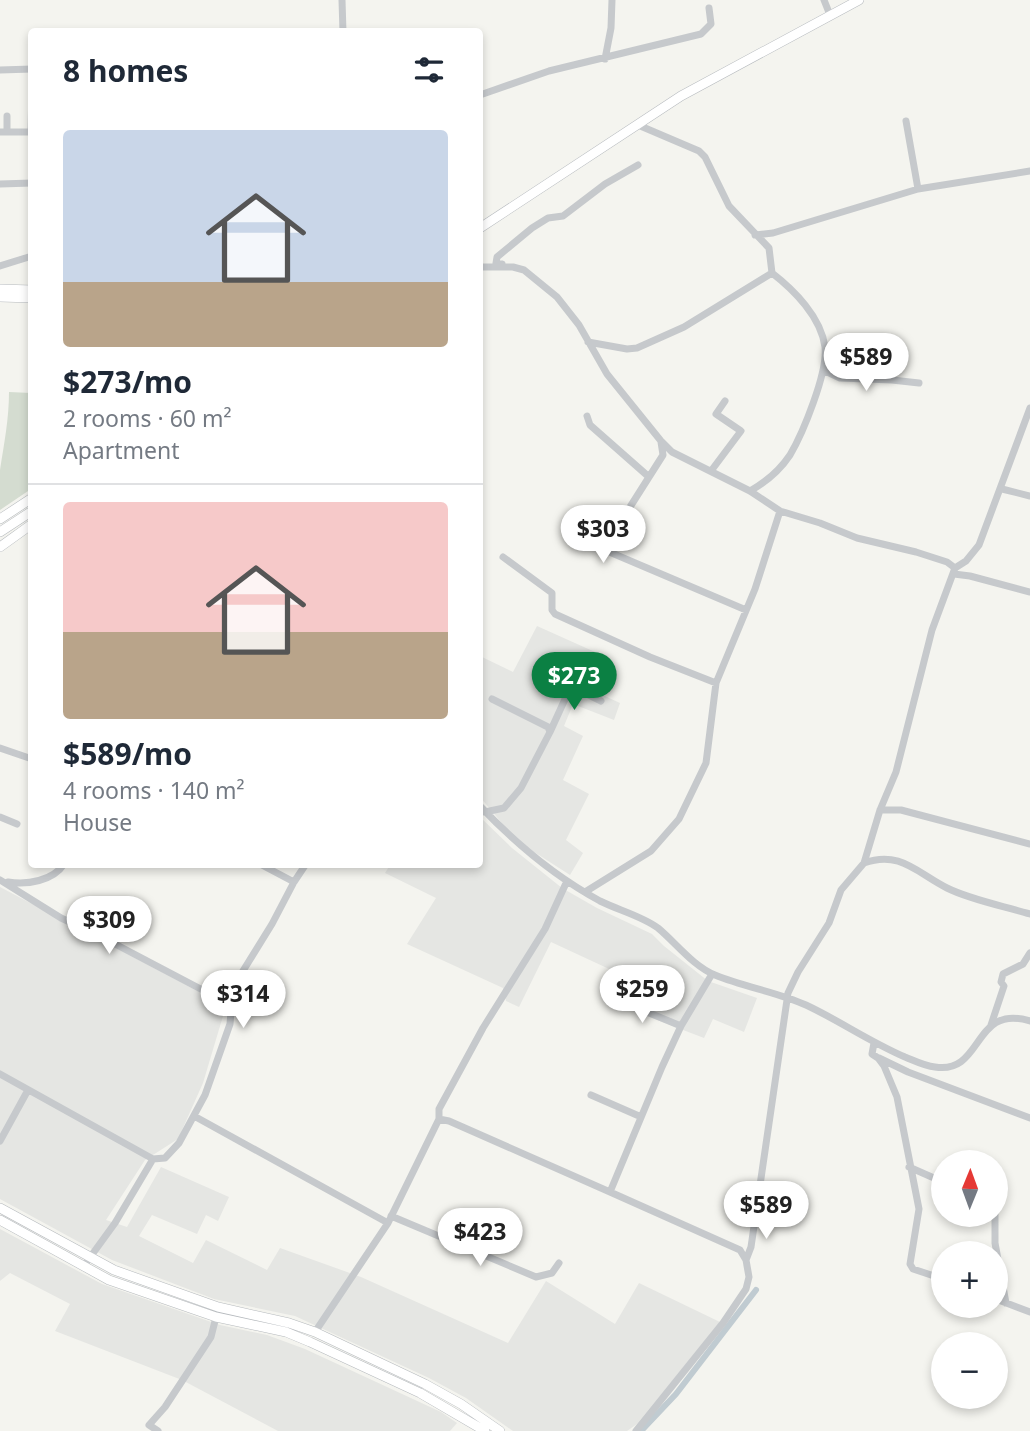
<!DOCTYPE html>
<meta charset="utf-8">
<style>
:root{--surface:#fff;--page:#f6f6f7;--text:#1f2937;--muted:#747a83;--line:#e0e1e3;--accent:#0b8043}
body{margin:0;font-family:"Noto Sans",sans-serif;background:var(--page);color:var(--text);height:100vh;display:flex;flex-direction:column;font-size:26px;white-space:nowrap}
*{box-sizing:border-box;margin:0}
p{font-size:23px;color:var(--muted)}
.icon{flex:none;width:38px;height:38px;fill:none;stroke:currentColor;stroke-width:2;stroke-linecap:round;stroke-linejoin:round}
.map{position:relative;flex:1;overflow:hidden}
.side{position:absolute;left:28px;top:28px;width:455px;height:840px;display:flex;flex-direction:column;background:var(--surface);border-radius:7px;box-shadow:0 4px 10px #0003}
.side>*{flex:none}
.needle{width:46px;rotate:1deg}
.controls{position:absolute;left:931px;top:1150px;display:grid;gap:14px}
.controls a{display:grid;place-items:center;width:77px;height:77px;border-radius:50%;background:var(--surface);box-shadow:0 4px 10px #0003;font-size:35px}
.price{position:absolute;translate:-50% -60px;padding:0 16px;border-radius:24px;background:#fff;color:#222;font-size:23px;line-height:46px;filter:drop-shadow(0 2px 4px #0008)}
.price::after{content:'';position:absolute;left:50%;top:42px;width:21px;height:16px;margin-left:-10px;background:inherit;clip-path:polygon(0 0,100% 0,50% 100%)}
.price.active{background:var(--accent);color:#fff}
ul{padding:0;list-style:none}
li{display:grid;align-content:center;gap:14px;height:371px;padding:0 35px}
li+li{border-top:2px solid var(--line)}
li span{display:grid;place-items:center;height:217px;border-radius:7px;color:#555}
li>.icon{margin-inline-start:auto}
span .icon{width:126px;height:126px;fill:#fffc;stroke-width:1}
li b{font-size:30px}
h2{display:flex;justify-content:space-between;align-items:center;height:84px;padding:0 35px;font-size:30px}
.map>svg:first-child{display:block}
</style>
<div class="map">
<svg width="1030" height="1431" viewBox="0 0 1030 1431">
<rect width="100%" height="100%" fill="#f4f4ef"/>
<!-- built -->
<path fill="#e5e6e3" d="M537,626L595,652L583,686L620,703L614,720L573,704L564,726L583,736L563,780L589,794L566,840L583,853L570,875L517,841L480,797V656L513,672Z
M480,817L512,848L562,888L597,908L652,934L664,946L708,981L757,998L744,1032L713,1019L704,1038L623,1007L635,981L551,942L519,1007L506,1001L503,988L407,944L436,898L385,873L390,865L480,864Z
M0,887L226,1006L203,1083L178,1139L145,1160L106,1220L127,1227L161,1167L229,1197L218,1221L206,1215L197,1234L152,1215L139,1236L193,1263L206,1240L267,1270L280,1248L361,1277L508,1343L546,1281L615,1324L639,1283L720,1322L637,1424L627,1431H513L466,1398L429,1378L295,1316L214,1299L112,1260L0,1199Z
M0,1229L102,1284L220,1325L267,1335L305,1349L441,1412L457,1423L450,1431H278L182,1380L55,1331L70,1304L10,1273L0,1281Z"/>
<!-- green -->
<path fill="#d4dcd0" d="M9,392L31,393V489L0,510C0,498 0,483 0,470C4,444 9,419 9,392Z"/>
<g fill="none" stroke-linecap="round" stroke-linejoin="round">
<!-- canal -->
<path stroke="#c0cbd1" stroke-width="6" d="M641,1431L676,1394L756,1290"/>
<defs>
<path id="major" d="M480,228L681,96L859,0
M0,289L32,290
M0,297L32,298
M0,519L32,498
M0,532L32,511
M0,547L32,524
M0,1208L114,1270L218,1307L289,1323L315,1332L425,1384L461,1404L500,1431
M0,1220L109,1280L216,1317L286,1332L310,1342L420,1393L485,1431"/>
</defs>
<!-- major casing -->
<use href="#major" stroke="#b6babe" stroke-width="10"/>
<!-- minor -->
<path stroke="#c6c9cc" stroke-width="7" d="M342,0L343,32
M824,0L830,15
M605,59L611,28L612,0
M0,70L32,69
M480,95L549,71L701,34L711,24L709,8
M906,121L918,189
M638,125L699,151L705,157L729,206L769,248L772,273C794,290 821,317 825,347C828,372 803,433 790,455C780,470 766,482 750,491
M0,132H31L32,87
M7,132V116
M0,184L32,183
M755,235L773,233L918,189L1030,171
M502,264L496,263L497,257L532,228L548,218L563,216L605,184L638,165
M0,266L32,256
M480,267H513L524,270L557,297L579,325L607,374L661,441L672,452L750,491L780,511L820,523L857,538L916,552L947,562L955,568L932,630L896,772L880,810L864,863L841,890L829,923L798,972L788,993L751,1247L746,1260L749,1277L746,1289L723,1323L636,1431
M588,342L627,349L637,348L684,327L772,273
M823,370L840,378L892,380L919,383
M587,416L590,425L649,477
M661,442L663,455L630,507L600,548L746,610
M711,471L741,431L716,414L725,401
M1002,489L1030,496
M503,557L552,593V610L555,614L650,657L716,683
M955,568L966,561L979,545L1030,408
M954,574L970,576L1030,592
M550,732L571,686L601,701
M0,748L32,759
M480,806C515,843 554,876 600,901C618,910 642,916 658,928C676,943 693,966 715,975C744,987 777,992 806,1005C840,1021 870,1042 905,1057C915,1061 924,1066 935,1067C984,1075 972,1003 1030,1021
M880,810H901L1030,844
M485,812L504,808L521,788L550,732L548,727L492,699
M0,817L17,824
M864,863C900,850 917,873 947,888C971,900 1004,906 1030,914
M260,864L294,882
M0,880L61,918L96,934L233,1006
M8,882C27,885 53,881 64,864
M585,892L651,851L679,819L706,763L716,683L755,589L780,511
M613,998L681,1026
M991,1025L1004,986L1001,982L1003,974L1023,964L1030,953
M874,1043L872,1054L878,1058L884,1066L897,1097L919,1209L910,1264L913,1269L943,1279
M879,1058L908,1072L1030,1118
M0,1074L153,1159L165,1158L179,1143L205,1095L230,1024L233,987L272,924L294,882L306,864
M591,1095L639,1116
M194,1116L388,1223
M439,1119L449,1121L610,1192L662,1067L681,1026L712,974
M0,1141L28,1090
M909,1167L943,1182
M610,1192L740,1250L746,1260
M995,1214V1243L1006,1303
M391,1216L536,1277L552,1273L559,1263
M83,1267L115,1223L153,1159
M996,1299L1030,1312
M315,1332L388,1223L439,1119V1109L483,1028L545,929L567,881
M158,1431L149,1425L165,1407L211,1337L216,1317"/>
<!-- major -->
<use href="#major" stroke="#fff" stroke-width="9"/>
</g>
</svg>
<div class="controls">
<a><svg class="needle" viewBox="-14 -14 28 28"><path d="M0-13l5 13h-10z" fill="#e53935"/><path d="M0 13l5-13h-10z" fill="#747a83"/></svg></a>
<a>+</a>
<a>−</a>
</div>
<b class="price" style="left:866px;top:393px">$589</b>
<b class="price" style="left:603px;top:565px">$303</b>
<b class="price active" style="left:574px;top:712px">$273</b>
<b class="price" style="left:109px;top:956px">$309</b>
<b class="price" style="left:642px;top:1025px">$259</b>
<b class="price" style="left:243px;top:1030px">$314</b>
<b class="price" style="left:766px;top:1241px">$589</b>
<b class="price" style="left:480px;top:1268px">$423</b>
<section class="side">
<h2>8 homes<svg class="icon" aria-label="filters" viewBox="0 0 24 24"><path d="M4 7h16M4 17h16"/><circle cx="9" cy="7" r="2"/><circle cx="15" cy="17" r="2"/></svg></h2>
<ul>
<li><span style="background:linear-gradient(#c9d6e8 70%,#b9a48a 0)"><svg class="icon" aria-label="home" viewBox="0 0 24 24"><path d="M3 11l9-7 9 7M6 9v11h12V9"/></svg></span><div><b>$273/mo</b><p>2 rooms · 60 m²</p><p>Apartment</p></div></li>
<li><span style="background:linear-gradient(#f6c9c9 60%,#b9a48a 0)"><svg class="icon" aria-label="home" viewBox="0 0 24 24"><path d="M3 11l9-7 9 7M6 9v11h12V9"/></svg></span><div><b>$589/mo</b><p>4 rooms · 140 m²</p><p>House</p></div></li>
</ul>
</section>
</div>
